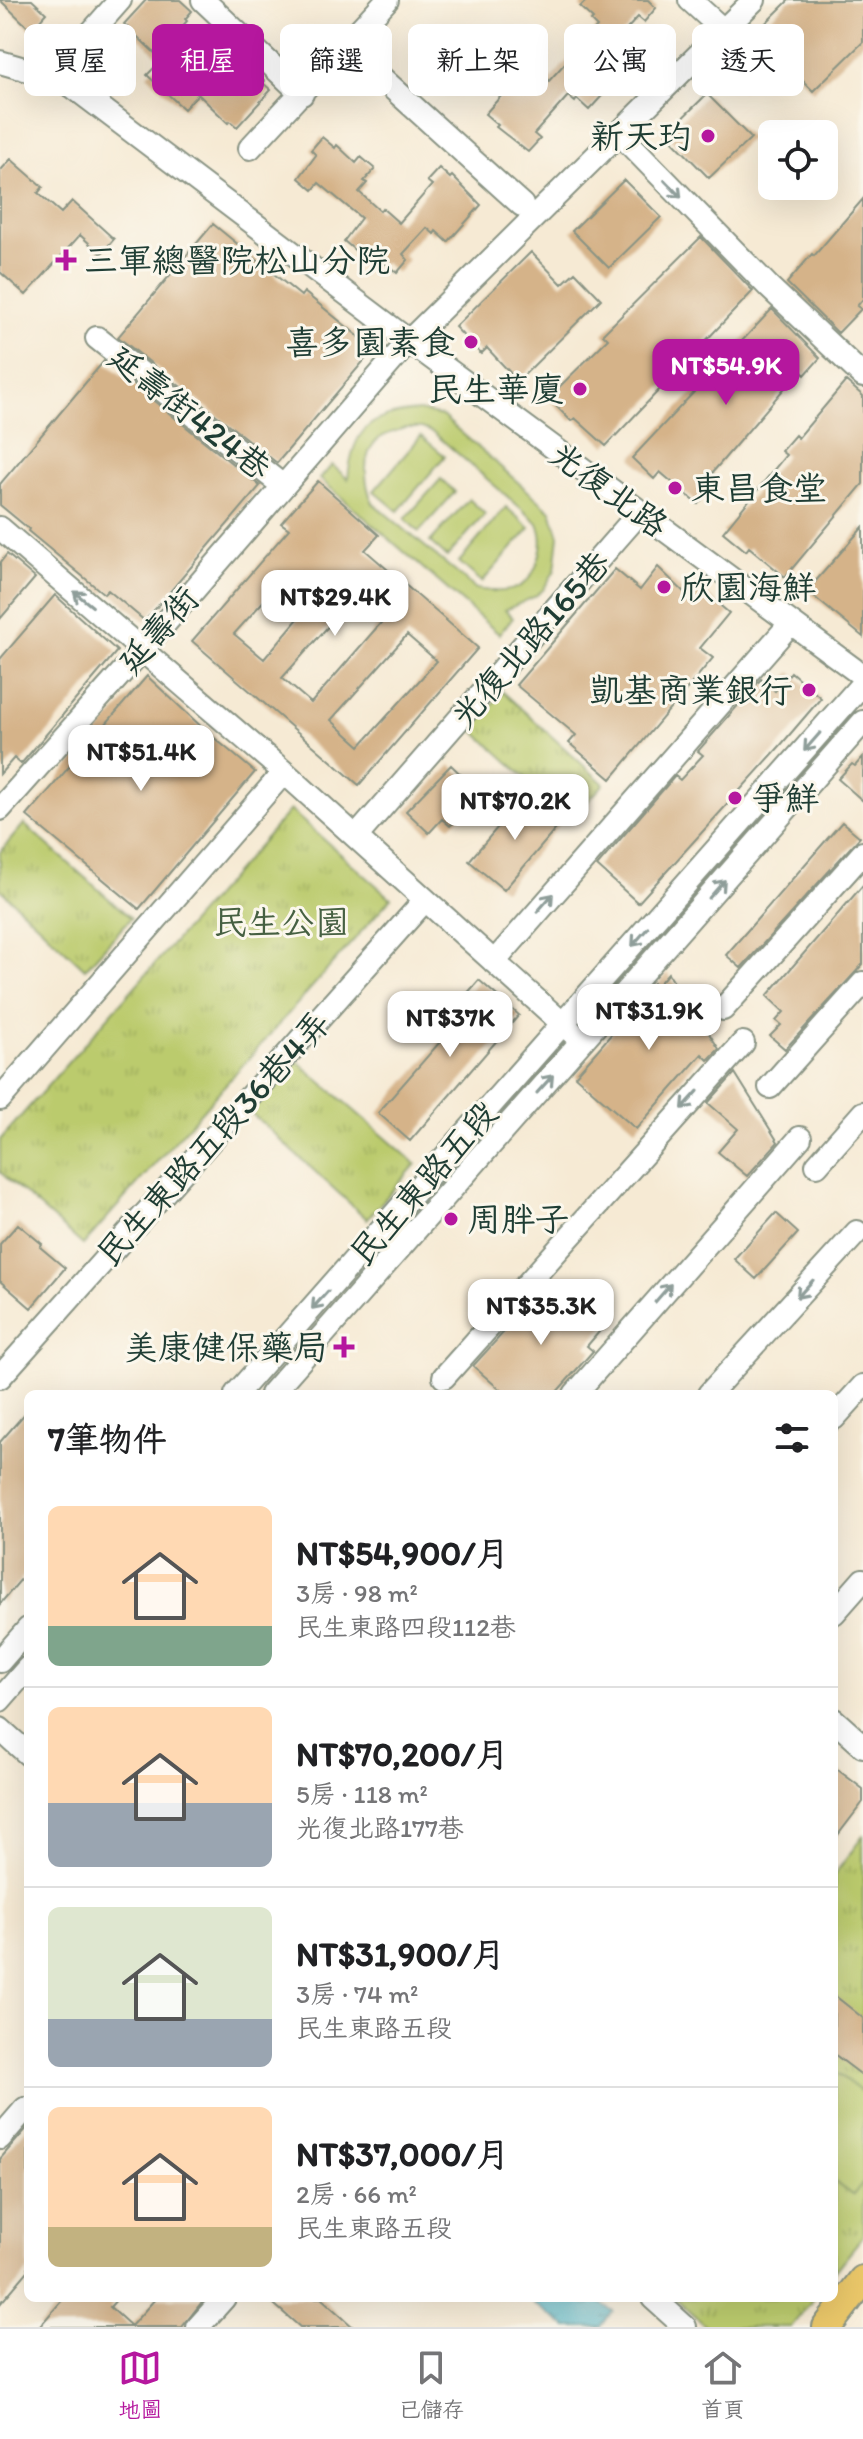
<!DOCTYPE html>
<html lang="zh-TW">
<meta charset="utf-8">
<style>
:root{--surface:#fff;--page:#f6f6f6;--text:#202124;--muted:#757577;--line:#e0e0e0;--accent:#b5179e}
body{margin:0;font-family:Itim,"LXGW WenKai TC",sans-serif;background:var(--page);color:var(--text);height:100vh;display:flex;flex-direction:column;font-size:30px;white-space:nowrap}
*{box-sizing:border-box;margin:0}
p{font-size:26px;color:var(--muted)}
.icon{flex:none;width:44px;height:44px;fill:none;stroke:currentColor;stroke-width:2;stroke-linecap:round;stroke-linejoin:round}
.map{position:relative;flex:1;overflow:hidden}
.details{position:absolute;left:24px;top:1390px;width:814px;height:912px;display:flex;flex-direction:column;background:var(--surface);border-radius:12px;box-shadow:0 8px 32px #0002}
.details>*{flex:none}
.guide{position:absolute;left:24px;top:24px;width:816px;height:72px;display:flex;gap:16px}
.buttons{position:absolute;left:758px;top:120px;display:grid;gap:16px}
.buttons a{display:grid;place-items:center;width:80px;height:80px;border-radius:12px;background:var(--surface);box-shadow:0 8px 32px #0002;font-size:40px}
.price{position:absolute;translate:-50% -68px;padding:0 18px;border-radius:16px;background:#fff;color:#222;font-size:26px;line-height:52px;filter:drop-shadow(0 2px 4px #0008)}
.price::after{content:'';position:absolute;left:50%;top:48px;width:24px;height:18px;margin-left:-12px;background:inherit;clip-path:polygon(0 0,100% 0,50% 100%)}
.price.current{background:var(--accent);color:#fff}
ul{padding:0;list-style:none}
li{display:flex;align-items:center;gap:24px;height:200px;padding:0 24px}
li+li{border-top:2px solid var(--line)}
li span{display:grid;place-items:center;flex:none;width:224px;height:160px;border-radius:12px;color:#555}
li>.icon{margin-inline-start:auto}
span .icon{width:96px;height:96px;fill:#fffc;stroke-width:1}
li b{font-size:34px}
h2{display:flex;justify-content:space-between;align-items:center;height:96px;padding:0 24px;font-size:34px}
.tag{padding:0 28px;border-radius:12px;background:var(--surface);box-shadow:0 8px 32px #0002;font-size:28px;line-height:72px}
.tag.current{background:var(--accent);color:#fff}
.tabs{display:flex;justify-content:space-around;align-items:center;height:112px;border-top:2px solid var(--line);background:var(--surface);font-size:22px;color:var(--muted)}
.tabs a{display:grid;justify-items:center;gap:4px}
.tabs .current{color:var(--accent)}
.map>svg:first-child{display:block}
</style>
<div class="map">
<svg width="863" height="2327" viewBox="0 0 863 2327">
<defs>
<pattern id="park-tufts" width="24" height="20" patternUnits="userSpaceOnUse" patternTransform="scale(2)"><rect width="24" height="20" fill="#bbcb6d"/><path d="M3 7l-1-3M5 7V3M7 7l1-3M15 17l-1-3M17 17v-4M19 17l1-3" fill="none" stroke="#a0af5f"/></pattern>
<pattern id="water-ripples" width="26" height="14" patternUnits="userSpaceOnUse" patternTransform="scale(2)"><rect width="26" height="14" fill="#48b3c6"/><path d="M2 4q2-2 4 0t4 0M15 11q2-2 4 0t4 0" fill="none" stroke="#3b93a2"/></pattern>
</defs>
<rect width="100%" height="100%" fill="#fbf7ec"/>
<filter id="ink" filterUnits="userSpaceOnUse"><feTurbulence type="fractalNoise" baseFrequency=".0125" numOctaves="2"/><feDisplacementMap in="SourceGraphic" scale="16" xChannelSelector="R" yChannelSelector="G"/><feConvolveMatrix kernelMatrix="1 2 1 2 8 2 1 2 1" color-interpolation-filters="sRGB"/></filter>
<filter id="wash" filterUnits="userSpaceOnUse"><feTurbulence type="fractalNoise" baseFrequency=".006" numOctaves="4" result="noise"/><feDisplacementMap in="SourceGraphic" scale="32" xChannelSelector="R" yChannelSelector="G"/><feGaussianBlur stdDeviation="1.8" result="paint"/><feColorMatrix in="noise" values="0 0 0 0 0 0 0 0 0 0 0 0 0 0 0 0 0 1.4 0 .05"/><feComposite in="paint" operator="in"/></filter>
<g filter="url(#wash)">
<rect width="100%" height="100%" fill="#f6ead4"/>
<!-- park -->
<path fill="url(#park-tufts)" stroke="#6d8450" stroke-width="2" d="M503,692L604,784L571,819L471,728Z
M290,810L391,898L83,1245L0,1172V1140Z
M24,824L131,918L85,969L0,889V852Z
M297,1061L416,1164L367,1219L250,1112Z
M863,1836V2236L834,2272V1875Z
M675,2298H814L791,2327H707Z"/>
<!-- pitch -->
<path fill="#bbcb6d" stroke="#6d8450" stroke-width="2" fill-rule="evenodd" d="M419,411L442,416L551,511L559,536L555,570L543,590L534,597L505,610L513,618L499,634L320,479L332,465L348,479C352,429 371,414 419,411ZM405,428H422L434,433L538,523C543,536 543,546 538,561C528,593 505,594 476,589L373,503C365,486 361,457 376,441C383,434 396,431 405,428Z
M421,436L445,456L398,511L374,491Z
M441,479L455,492L419,532L405,519Z
M469,499L485,514L447,557L430,542Z
M506,507L530,528L482,582L459,562Z
M834,2071L863,2093V2182L853,2195L834,2181Z"/>
<!-- water -->
<path fill="url(#water-ripples)" stroke="#34787d" stroke-width="2" d="M537,2298H595L613,2311L601,2327H567L534,2303Z"/>
<g id="blocks">
<!-- building -->
<path fill="#d5b389" fill-rule="evenodd" d="M0,0H32L46,13L31,30Z
M146,0H180L192,11L185,19L187,21L171,39L219,82L243,58L265,81L263,83L271,90L237,127L230,121L228,123L198,94L184,109L147,75L162,60L124,24Z
M587,0H648L656,8L644,22L638,17L605,53L612,59L609,62L622,73L600,98L589,110L577,99L575,102L568,96L534,134L540,139L528,152L496,127L498,125L485,114L518,77L530,88L533,85L539,92L576,51L597,27L591,21L593,19L580,7Z
M789,0H863V42L813,91L778,56L742,91L720,68Z
M707,94L751,138L709,178L666,134Z
M322,137L335,148L337,145L356,163L361,157L375,169L364,181L367,183L359,192L380,211L382,208L399,223L432,185L427,181L439,168L450,178L452,176L481,205L448,242L436,231L434,234L427,228L403,254L408,260L397,273L384,262L382,265L363,248L358,253L344,241L361,218L319,183L313,190L299,178L316,155L311,150Z
M11,159L43,187L38,193L61,213L72,201L114,239L101,254L80,235L26,295L0,272V171Z
M624,180L661,217L609,268L572,231Z
M863,199V299L857,306L861,309L838,333L787,283L812,254L814,256Z
M213,224L301,296L304,292L374,349L277,463L118,337Z
M701,237L753,291L606,446L575,418L571,421L548,398L608,339L603,334Z
M531,252L562,284L575,272L601,299L518,381L487,348L481,354L455,327Z
M772,309L820,358L805,375L800,370L712,473L719,479L698,504L660,472L654,479L632,458Z
M104,361L260,486L145,621L108,590L104,594L28,531L29,529L0,505V484Z
M846,381L863,396V484L785,577L749,547L746,551L723,532L786,455L781,451L795,435L798,438Z
M318,481L379,535L365,550L478,648L359,785L192,641L289,529L281,523ZM286,576L314,600L264,659L234,634ZM365,599L386,617L311,703L282,678L350,602L357,608ZM407,635L437,661L360,746L331,720Z
M863,527V637L807,591Z
M7,554L35,578L0,619V563Z
M658,567L688,596L697,586L729,613L700,648L713,658L611,779L569,743L576,735L516,685L615,569L640,590Z
M55,595L117,651L21,764L14,758L0,774V659Z
M791,672L821,698L780,746L638,903L597,866L675,776L680,780L703,755L698,751L761,679L775,691Z
M147,676L206,731L255,772L139,909L27,816Z
M863,757V801L838,779L852,764L855,766Z
M451,765L475,788L454,809L461,816L450,826L442,819L429,833L406,811Z
M526,794L561,823L504,890L469,861Z
M842,822L860,837L741,968L726,955Z
M863,885V964L785,1049L770,1036L781,1025L776,1021L784,1012L767,996Z
M668,973L680,992L686,986L701,1012L698,1016L719,1049L708,1060L702,1054L636,1129L575,1076L641,1000L639,998L653,983L656,987Z
M479,980L519,1015L410,1141L378,1113L447,1034L438,1027Z
M735,1073L778,1142L747,1176L718,1152L738,1129L708,1103Z
M776,1213L798,1233L756,1279L734,1259Z
M18,1224L42,1244L40,1247L65,1268L31,1308L0,1281V1244Z
M555,1286L582,1309L584,1307L605,1325L587,1346L593,1351L555,1394H505L473,1366L534,1299L539,1304Z
M28,1410V1571L0,1604V1442Z
M834,1767L863,1789V1802L834,1840Z
M834,1995L863,2018V2076L834,2054Z
M28,2127V2271L0,2304V2159Z
M64,2298H118L110,2307L131,2326L156,2298H205L182,2327H39Z
M267,2298H321L353,2327H300Z"/>
</g>
</g>
<g filter="url(#ink)">
<use href="#blocks" fill-opacity="0" stroke="#8a9484" stroke-width="2"/>
<g fill="none" stroke-linecap="round" stroke-linejoin="round">
<defs>
<path id="minor" d="M203,0L302,94
M690,0L723,30
M345,45L522,205
M0,62L52,77L72,86L409,341L863,676
M52,77L120,0
M619,133L770,288L863,376
M250,148L387,0
M97,338L283,486
M0,528L284,772L573,1033
M0,809L142,650L409,341L754,0
M356,837L640,512
M494,962L791,623
M723,1009L863,853
M770,1087L863,983
M0,1099L284,772
M817,1165L863,1113
M0,1377L425,900
M444,1377L743,1043
M236,1394L863,683
M271,1394L863,722
M575,1394L800,1138
M709,1394L857,1232
M834,1418L863,1386
M834,1613L863,1580
M0,1661L28,1629
M0,1700L28,1668
M834,1720L863,1746
M0,1729L28,1754
M0,2138L25,2109
M653,2298L685,2327
M198,2327L224,2298"/>
<path id="major" d="M827,2327L863,2280"/>
</defs>
<!-- minor casing -->
<use href="#minor" stroke="#8a9484" stroke-width="26"/>
<!-- major casing -->
<use href="#major" stroke="#8a9484" stroke-width="32"/>
<!-- minor -->
<use href="#minor" stroke="#fff" stroke-width="22"/>
<!-- major -->
<use href="#major" stroke="#eac769" stroke-width="28"/>
</g>
<!-- one-way arrows -->
<defs><path id="oneway-shaft" d="M-6 0H5M1.5-3L5.5 0L1.5 3" fill="none" stroke-width="1.6" stroke-linecap="round" stroke-linejoin="round" transform="scale(2)"/></defs>
<g stroke="#8f9e9a">
<use href="#oneway-shaft" transform="translate(673 189) rotate(46)"/>
<use href="#oneway-shaft" transform="translate(83 599) rotate(-141)"/>
<use href="#oneway-shaft" transform="translate(812 742) rotate(131)"/>
<use href="#oneway-shaft" transform="translate(717 889) rotate(-49)"/>
<use href="#oneway-shaft" transform="translate(545 903) rotate(-49)"/>
<use href="#oneway-shaft" transform="translate(640 937) rotate(131)"/>
<use href="#oneway-shaft" transform="translate(545 1084) rotate(-48)"/>
<use href="#oneway-shaft" transform="translate(690 1100) rotate(132)"/>
<use href="#oneway-shaft" transform="translate(805 1289) rotate(132)"/>
<use href="#oneway-shaft" transform="translate(663 1293) rotate(-49)"/>
<use href="#oneway-shaft" transform="translate(320 1300) rotate(132)"/>
</g>
</g>
<!-- markers -->
<g fill="#b5179e" stroke="#fbf7ec" stroke-width="3">
<circle cx="708" cy="136" r="8"/>
<path d="M62 248h8v8h8v8h-8v8h-8v-8h-8v-8h8z"/>
<circle cx="471" cy="342" r="8"/>
<circle cx="580" cy="389" r="8"/>
<circle cx="675" cy="488" r="8"/>
<circle cx="664" cy="587" r="8"/>
<circle cx="809" cy="690" r="8"/>
<circle cx="735" cy="798" r="8"/>
<circle cx="451" cy="1219" r="8"/>
<path d="M340 1335h8v8h8v8h-8v8h-8v-8h-8v-8h8z"/>
</g>
<g text-anchor="middle" stroke-width="6" stroke-linejoin="round" paint-order="stroke">
<!-- poi labels -->
<g font-size="34" fill="#1f3d34" stroke="#fbf7ec" text-anchor="end">
<text x="692" y="148">新天玓</text>
<text x="84" y="272" text-anchor="start">三軍總醫院松山分院</text>
<text x="455" y="354">喜多園素食</text>
<text x="564" y="401">民生華廈</text>
<text x="691" y="500" text-anchor="start">東昌食堂</text>
<text x="680" y="599" text-anchor="start">欣園海鮮</text>
<text x="793" y="702">凱基商業銀行</text>
<text x="751" y="810" text-anchor="start">爭鮮</text>
<text x="467" y="1231" text-anchor="start">周胖子</text>
<text x="328" y="1359">美康健保藥局</text>
</g>
<!-- street labels -->
<g font-size="34" fill="#1f3d34" stroke="#fbf7ec">
<text transform="translate(190 412) rotate(38)" y="12">延壽街424巷</text>
<text transform="translate(609 489) rotate(36)" y="12">光復北路</text>
<text transform="translate(158 630) rotate(-49)" y="12">延壽街</text>
<text transform="translate(530 639) rotate(-49)" y="12">光復北路165巷</text>
<text transform="translate(213 1138) rotate(-48)" y="12">民生東路五段36巷4弄</text>
<text transform="translate(423 1183) rotate(-49)" y="12">民生東路五段</text>
</g>
<!-- park labels -->
<g font-size="34" fill="#466042" stroke="#fbf7ec">
<text x="281" y="934">民生公園</text>
</g>
</g>
</svg>
<div class="buttons">
<a><svg class="icon" aria-label="locate" viewBox="0 0 24 24"><circle cx="12" cy="12" r="6"/><path d="M12 2v4M12 18v4M2 12h4M18 12h4"/></svg></a>
</div>
<b class="price current" style="left:726px;top:407px">NT$54.9K</b>
<b class="price" style="left:335px;top:638px">NT$29.4K</b>
<b class="price" style="left:141px;top:793px">NT$51.4K</b>
<b class="price" style="left:515px;top:842px">NT$70.2K</b>
<b class="price" style="left:649px;top:1052px">NT$31.9K</b>
<b class="price" style="left:450px;top:1059px">NT$37K</b>
<b class="price" style="left:541px;top:1347px">NT$35.3K</b>
<div class="guide">
<a class="tag">買屋</a>
<a class="tag current">租屋</a>
<a class="tag">篩選</a>
<a class="tag">新上架</a>
<a class="tag">公寓</a>
<a class="tag">透天</a>
</div>
<section class="details">
<h2>7筆物件<svg class="icon" aria-label="filters" viewBox="0 0 24 24"><path d="M4 7h16M4 17h16"/><circle cx="9" cy="7" r="2"/><circle cx="15" cy="17" r="2"/></svg></h2>
<ul>
<li><span style="background:linear-gradient(#ffd9b3 75%,#7fa58c 0)"><svg class="icon" aria-label="home" viewBox="0 0 24 24"><path d="M3 11l9-7 9 7M6 9v11h12V9"/></svg></span><div><b>NT$54,900/月</b><p>3房 · 98 m²</p><p>民生東路四段112巷</p></div></li>
<li><span style="background:linear-gradient(#ffd9b3 60%,#9aa5b1 0)"><svg class="icon" aria-label="home" viewBox="0 0 24 24"><path d="M3 11l9-7 9 7M6 9v11h12V9"/></svg></span><div><b>NT$70,200/月</b><p>5房 · 118 m²</p><p>光復北路177巷</p></div></li>
<li><span style="background:linear-gradient(#dfe7d0 70%,#9aa5b1 0)"><svg class="icon" aria-label="home" viewBox="0 0 24 24"><path d="M3 11l9-7 9 7M6 9v11h12V9"/></svg></span><div><b>NT$31,900/月</b><p>3房 · 74 m²</p><p>民生東路五段</p></div></li>
<li><span style="background:linear-gradient(#ffd9b3 75%,#c2b280 0)"><svg class="icon" aria-label="home" viewBox="0 0 24 24"><path d="M3 11l9-7 9 7M6 9v11h12V9"/></svg></span><div><b>NT$37,000/月</b><p>2房 · 66 m²</p><p>民生東路五段</p></div></li>
</ul>
</section>
</div>
<nav class="tabs">
<a class="current"><svg class="icon" aria-label="map" viewBox="0 0 24 24"><path d="M3 6l6-2 6 2 6-2v14l-6 2-6-2-6 2zM9 4v14M15 6v14"/></svg>地圖</a>
<a><svg class="icon" aria-label="saved" viewBox="0 0 24 24"><path d="M7 4h10v16l-5-4-5 4z"/></svg>已儲存</a>
<a><svg class="icon" aria-label="home" viewBox="0 0 24 24"><path d="M3 11l9-7 9 7M6 9v11h12V9"/></svg>首頁</a>
</nav>
